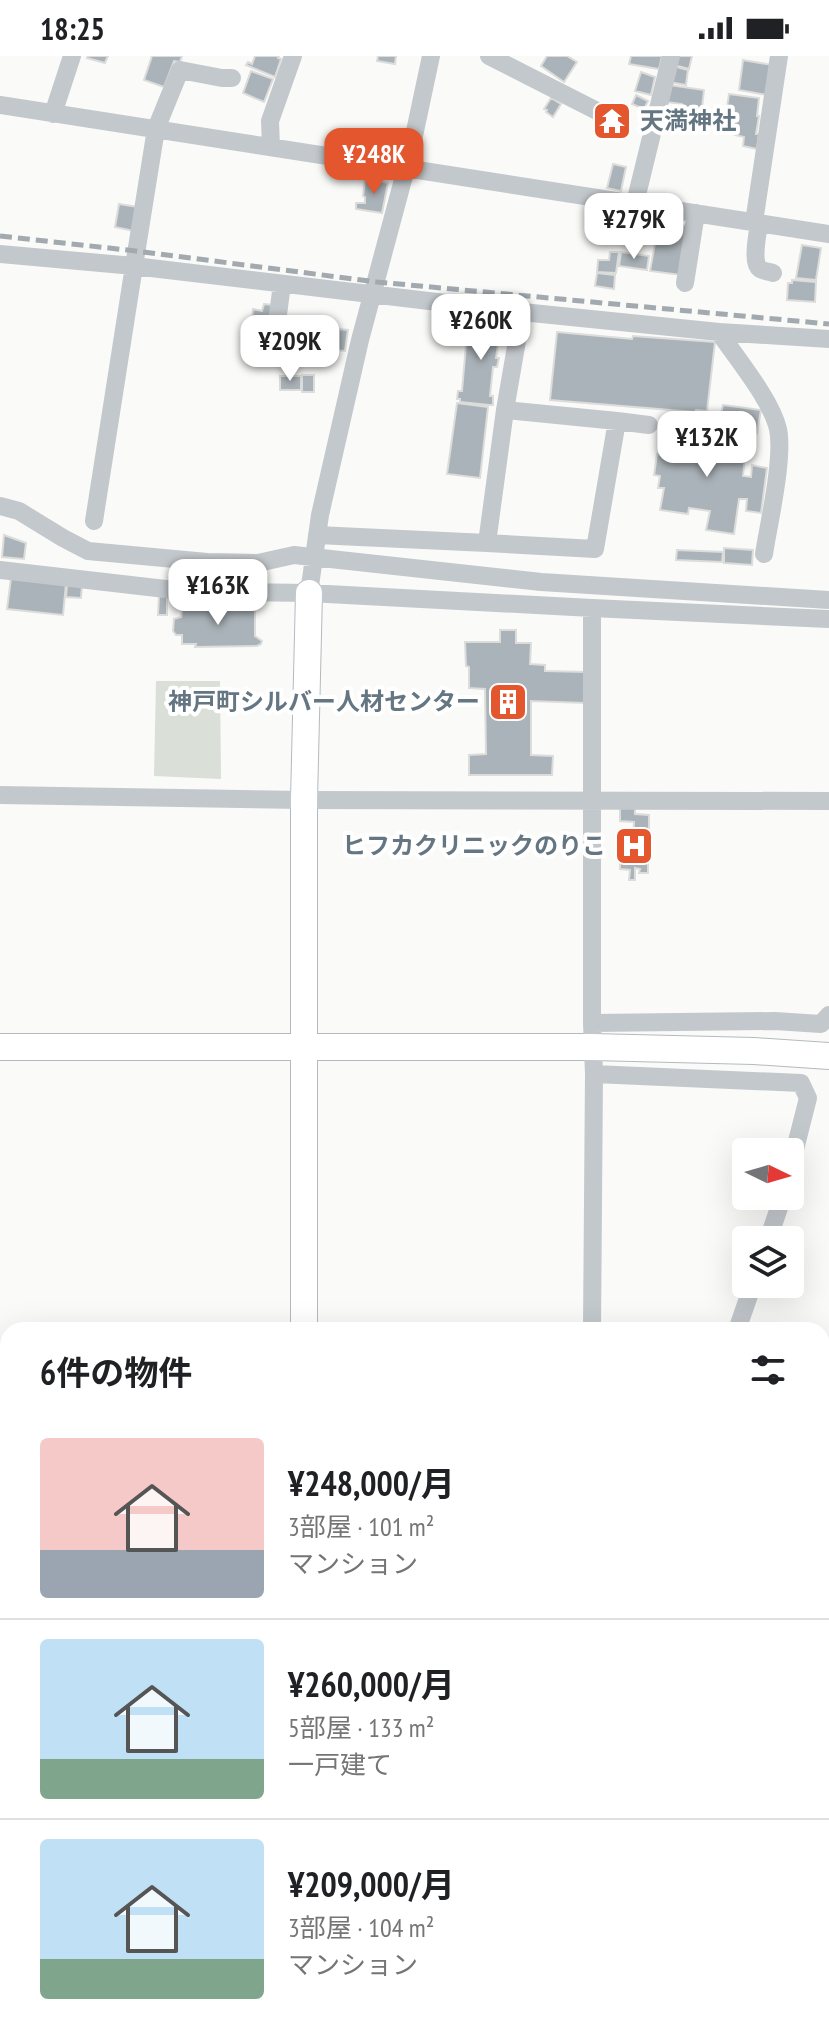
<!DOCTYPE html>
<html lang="ja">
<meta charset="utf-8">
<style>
:root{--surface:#fff;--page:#f2f2f2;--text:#202124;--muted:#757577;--line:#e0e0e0;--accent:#e4572e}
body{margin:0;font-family:"PT Sans Narrow","Noto Sans JP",sans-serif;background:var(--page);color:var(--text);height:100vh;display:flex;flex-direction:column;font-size:30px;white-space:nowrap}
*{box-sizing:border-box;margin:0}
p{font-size:26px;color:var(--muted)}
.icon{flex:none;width:44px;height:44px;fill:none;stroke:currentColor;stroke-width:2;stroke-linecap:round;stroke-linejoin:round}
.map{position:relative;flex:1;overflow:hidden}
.panel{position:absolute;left:0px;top:1266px;width:830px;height:712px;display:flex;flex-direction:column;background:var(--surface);border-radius:24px 24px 0 0;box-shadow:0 8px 32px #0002}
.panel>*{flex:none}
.needle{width:52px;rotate:95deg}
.controls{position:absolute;left:732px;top:1082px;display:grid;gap:16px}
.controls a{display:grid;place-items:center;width:72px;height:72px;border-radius:8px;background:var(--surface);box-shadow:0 8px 32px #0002;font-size:40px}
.price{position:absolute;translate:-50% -68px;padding:0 18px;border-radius:16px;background:#fff;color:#222;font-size:26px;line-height:52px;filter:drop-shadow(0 2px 4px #0008)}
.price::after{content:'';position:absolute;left:50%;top:48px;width:24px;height:18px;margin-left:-12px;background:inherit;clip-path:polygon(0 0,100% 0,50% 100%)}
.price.current{background:var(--accent);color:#fff}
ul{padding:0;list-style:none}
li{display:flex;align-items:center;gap:24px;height:200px;padding:0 40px}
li+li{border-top:2px solid var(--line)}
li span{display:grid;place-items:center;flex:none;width:224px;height:160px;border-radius:8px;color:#555}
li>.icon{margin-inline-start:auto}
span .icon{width:96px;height:96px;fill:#fffc;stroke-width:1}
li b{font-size:34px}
h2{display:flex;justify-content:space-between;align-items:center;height:96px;padding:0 40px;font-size:34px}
.status{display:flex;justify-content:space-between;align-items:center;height:56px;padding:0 40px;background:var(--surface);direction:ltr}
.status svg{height:22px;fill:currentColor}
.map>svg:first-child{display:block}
</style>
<div class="status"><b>18:25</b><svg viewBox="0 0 49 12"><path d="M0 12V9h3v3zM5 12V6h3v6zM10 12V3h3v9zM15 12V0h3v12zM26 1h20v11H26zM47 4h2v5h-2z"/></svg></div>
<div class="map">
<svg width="829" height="1978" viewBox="0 0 829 1978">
<rect width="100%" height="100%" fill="#fafaf8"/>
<!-- green -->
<path fill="#dadfd7" d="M156,625H220L221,723L154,720Z"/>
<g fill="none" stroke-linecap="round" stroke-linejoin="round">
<!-- stream -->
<path stroke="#bbc7cb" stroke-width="5" d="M0,1621H8"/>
</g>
<!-- building -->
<path fill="#aab3b9" stroke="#dcdcda" stroke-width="2" d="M88,0H108L105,7L87,2Z
M152,0H182L180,6L174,5L164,31L144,24Z
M255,0H279L278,2L281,3L275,21L246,9L248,6L252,8Z
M378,0H396L395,8L377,5Z
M547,0H567L577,6L564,26L541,10Z
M631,0H662L659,13L629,8Z
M676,0H692L689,13L674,9Z
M743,4L772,9L767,39L739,34Z
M673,10L688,14L686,29L669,26Z
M251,15L273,23L264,46L243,37Z
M641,16L655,21L651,39L635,35Z
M669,29L704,34L700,69L680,66L682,48L666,46Z
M729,38L759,42L757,60H759L756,78H759L757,93L743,90L744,81L735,79V75L726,74L727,70H724Z
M636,39L648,45L644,53L632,48Z
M551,42L561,48L553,61L546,56L547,54L544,53Z
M610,52L622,60L619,63L627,67L623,75L614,70L612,75L599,68Z
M613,108L626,111L621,135L607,132Z
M370,123L388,127L382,157L356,153V147H365V141L363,140L365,125L370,126Z
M119,148L138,151L134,175L115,171Z
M654,165L689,170L681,219L650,215L657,176H651Z
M802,189L821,192L816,224L796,222Z
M610,196H619L616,217L597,216L598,204H609Z
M621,196L649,200L647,214L619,210Z
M597,217L615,219L614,233L595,230Z
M792,224L816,226L815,246L787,244L788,227H792Z
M264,248L273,249V264L261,261V265L252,264L253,253L262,255Z
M482,261L493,263V261L502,262L496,302H499L497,311H493L490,340H493V349H489L460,346V343H457L458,335H462L467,277H470L471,270H482Z
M328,272L348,274L345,295L328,293Z
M557,276L632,283L633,280L715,286L707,355L696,354L695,356L550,344Z
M302,319H314V336H302Z
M280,320H301V334H280Z
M457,347L488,351L480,422L447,418Z
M723,349L761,354L757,377L743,375L744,366L720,362Z
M697,357L710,358L708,371L705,370V379L720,382L719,397L745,401L743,420L751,421L752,409L767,412L761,457L746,455L747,443H739L734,478L706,474L710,455L689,452L688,458L660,454L664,432H658L660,420L654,419L657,398L671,400V394L664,393L666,383L673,384L674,374L697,378L698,370L695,369Z
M4,479L26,487L24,503L2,501Z
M724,492L753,494L752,509L724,507Z
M677,494L723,496L722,506L676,504Z
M11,522L66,528L63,559L7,553Z
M67,529L82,530L81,542L66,541Z
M159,539L167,540V559H158Z
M255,551V580L262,585L261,588L257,590L195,591L196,588H182V579H176L173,575L174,563L181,561L182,552Z
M500,574H516V587H531L530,608L545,609V615L587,616L586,647L531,645V699L553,700L552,719H469V699L486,698L485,633L469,632V611L466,610L465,586H500Z
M620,751H635V758L649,759V799L646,798V806H648V817H639L640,813L635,812V824H629L630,814L620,813V781L633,782L634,766L620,765Z"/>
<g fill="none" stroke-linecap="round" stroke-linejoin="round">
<defs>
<path id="secondary" d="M0,991H593L754,995L829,1000
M304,1274V744L309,537
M303,1978V1970"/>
</defs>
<!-- secondary casing -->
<use href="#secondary" stroke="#b3babf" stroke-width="28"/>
<!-- street -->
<path stroke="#c3c8cc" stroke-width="18" d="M489,0L599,56
M0,49L829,178
M53,58L72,0
M271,91L270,65L293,0
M635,147L671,0
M754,166L779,0
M759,167C758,177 751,207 760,213C762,215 771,216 773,217
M0,198L134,210L156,73L180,14L222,22H232
M685,227L696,157
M274,289L282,228
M505,354L487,487L595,493L617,365L505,354L522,256
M617,365L649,369
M0,450L19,455L63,482L88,495L207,506L258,507L294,499L541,526L829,544
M94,465L134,210L522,256L719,276
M317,479L487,487
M764,498C769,466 784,402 778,373C771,343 736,302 719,276L829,283
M0,514L183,535L309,537L592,552L829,563
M309,537L320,459L360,284L411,94L431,0
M592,552V967L594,1018L592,1274
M0,739L304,744L829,745
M592,967L775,965L821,968L829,959
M594,1018L801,1027L808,1042L790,1113
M768,1184L783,1140
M737,1274L753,1228
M822,1424L829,1426
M0,1440H8
M822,1663L829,1660
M0,1875H8
M589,1970V1978
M681,1978L682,1970
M699,1978V1970"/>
<!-- secondary -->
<use href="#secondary" stroke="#fff" stroke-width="26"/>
<!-- rail -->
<path stroke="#a2aab0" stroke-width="5" stroke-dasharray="12 6" stroke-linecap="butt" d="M0,180L136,195L377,226L829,268"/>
</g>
<!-- icons -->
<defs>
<symbol id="temple-square" viewBox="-11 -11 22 22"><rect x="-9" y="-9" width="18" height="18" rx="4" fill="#e4572e" stroke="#fff"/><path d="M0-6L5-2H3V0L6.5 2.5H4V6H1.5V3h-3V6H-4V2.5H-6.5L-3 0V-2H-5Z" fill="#fff"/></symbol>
<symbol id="building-square" viewBox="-11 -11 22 22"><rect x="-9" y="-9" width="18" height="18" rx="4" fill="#e4572e" stroke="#fff"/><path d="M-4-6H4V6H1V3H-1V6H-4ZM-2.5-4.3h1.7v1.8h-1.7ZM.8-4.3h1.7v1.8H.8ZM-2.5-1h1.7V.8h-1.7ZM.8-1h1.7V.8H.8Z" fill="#fff"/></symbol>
<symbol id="hospital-square" viewBox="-11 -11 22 22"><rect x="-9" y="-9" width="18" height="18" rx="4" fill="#e4572e" stroke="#fff"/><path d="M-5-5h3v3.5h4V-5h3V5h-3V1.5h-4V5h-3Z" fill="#fff"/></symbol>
</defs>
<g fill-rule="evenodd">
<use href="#temple-square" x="590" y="43" width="44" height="44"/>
<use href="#building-square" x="486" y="624" width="44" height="44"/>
<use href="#hospital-square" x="612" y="768" width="44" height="44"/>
</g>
<g text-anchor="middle" stroke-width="8" stroke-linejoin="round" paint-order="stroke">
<!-- poi labels -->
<g font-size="24" font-weight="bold" fill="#657683" stroke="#fff" text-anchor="end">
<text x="640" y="73" text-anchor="start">天満神社</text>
<text x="480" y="654">神戸町シルバー人材センター</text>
<text x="606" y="798">ヒフカクリニックのりこ</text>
</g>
</g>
</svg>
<div class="controls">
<a><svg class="needle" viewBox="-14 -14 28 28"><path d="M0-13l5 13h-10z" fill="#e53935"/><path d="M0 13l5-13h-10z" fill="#757577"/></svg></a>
<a><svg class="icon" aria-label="layers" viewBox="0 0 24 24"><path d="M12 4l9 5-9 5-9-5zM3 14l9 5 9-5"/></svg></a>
</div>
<b class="price current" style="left:374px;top:140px">¥248K</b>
<b class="price" style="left:634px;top:205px">¥279K</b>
<b class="price" style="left:481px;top:306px">¥260K</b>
<b class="price" style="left:290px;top:327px">¥209K</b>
<b class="price" style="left:707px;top:423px">¥132K</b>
<b class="price" style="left:218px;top:571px">¥163K</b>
<section class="panel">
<h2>6件の物件<svg class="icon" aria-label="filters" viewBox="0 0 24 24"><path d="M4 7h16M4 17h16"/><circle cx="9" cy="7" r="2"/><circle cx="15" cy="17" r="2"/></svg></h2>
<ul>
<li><span style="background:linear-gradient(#f6c9c9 70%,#9aa5b1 0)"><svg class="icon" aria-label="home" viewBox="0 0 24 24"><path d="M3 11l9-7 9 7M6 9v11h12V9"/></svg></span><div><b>¥248,000/月</b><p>3部屋 · 101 m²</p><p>マンション</p></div></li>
<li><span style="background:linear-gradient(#bfe0f5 75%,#7fa58c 0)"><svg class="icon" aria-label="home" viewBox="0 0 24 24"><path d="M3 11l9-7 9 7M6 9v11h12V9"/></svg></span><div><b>¥260,000/月</b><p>5部屋 · 133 m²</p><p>一戸建て</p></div></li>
<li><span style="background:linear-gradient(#bfe0f5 75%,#7fa58c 0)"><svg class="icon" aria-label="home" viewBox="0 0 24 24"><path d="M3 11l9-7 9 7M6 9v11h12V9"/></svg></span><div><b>¥209,000/月</b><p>3部屋 · 104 m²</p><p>マンション</p></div></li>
</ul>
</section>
</div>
